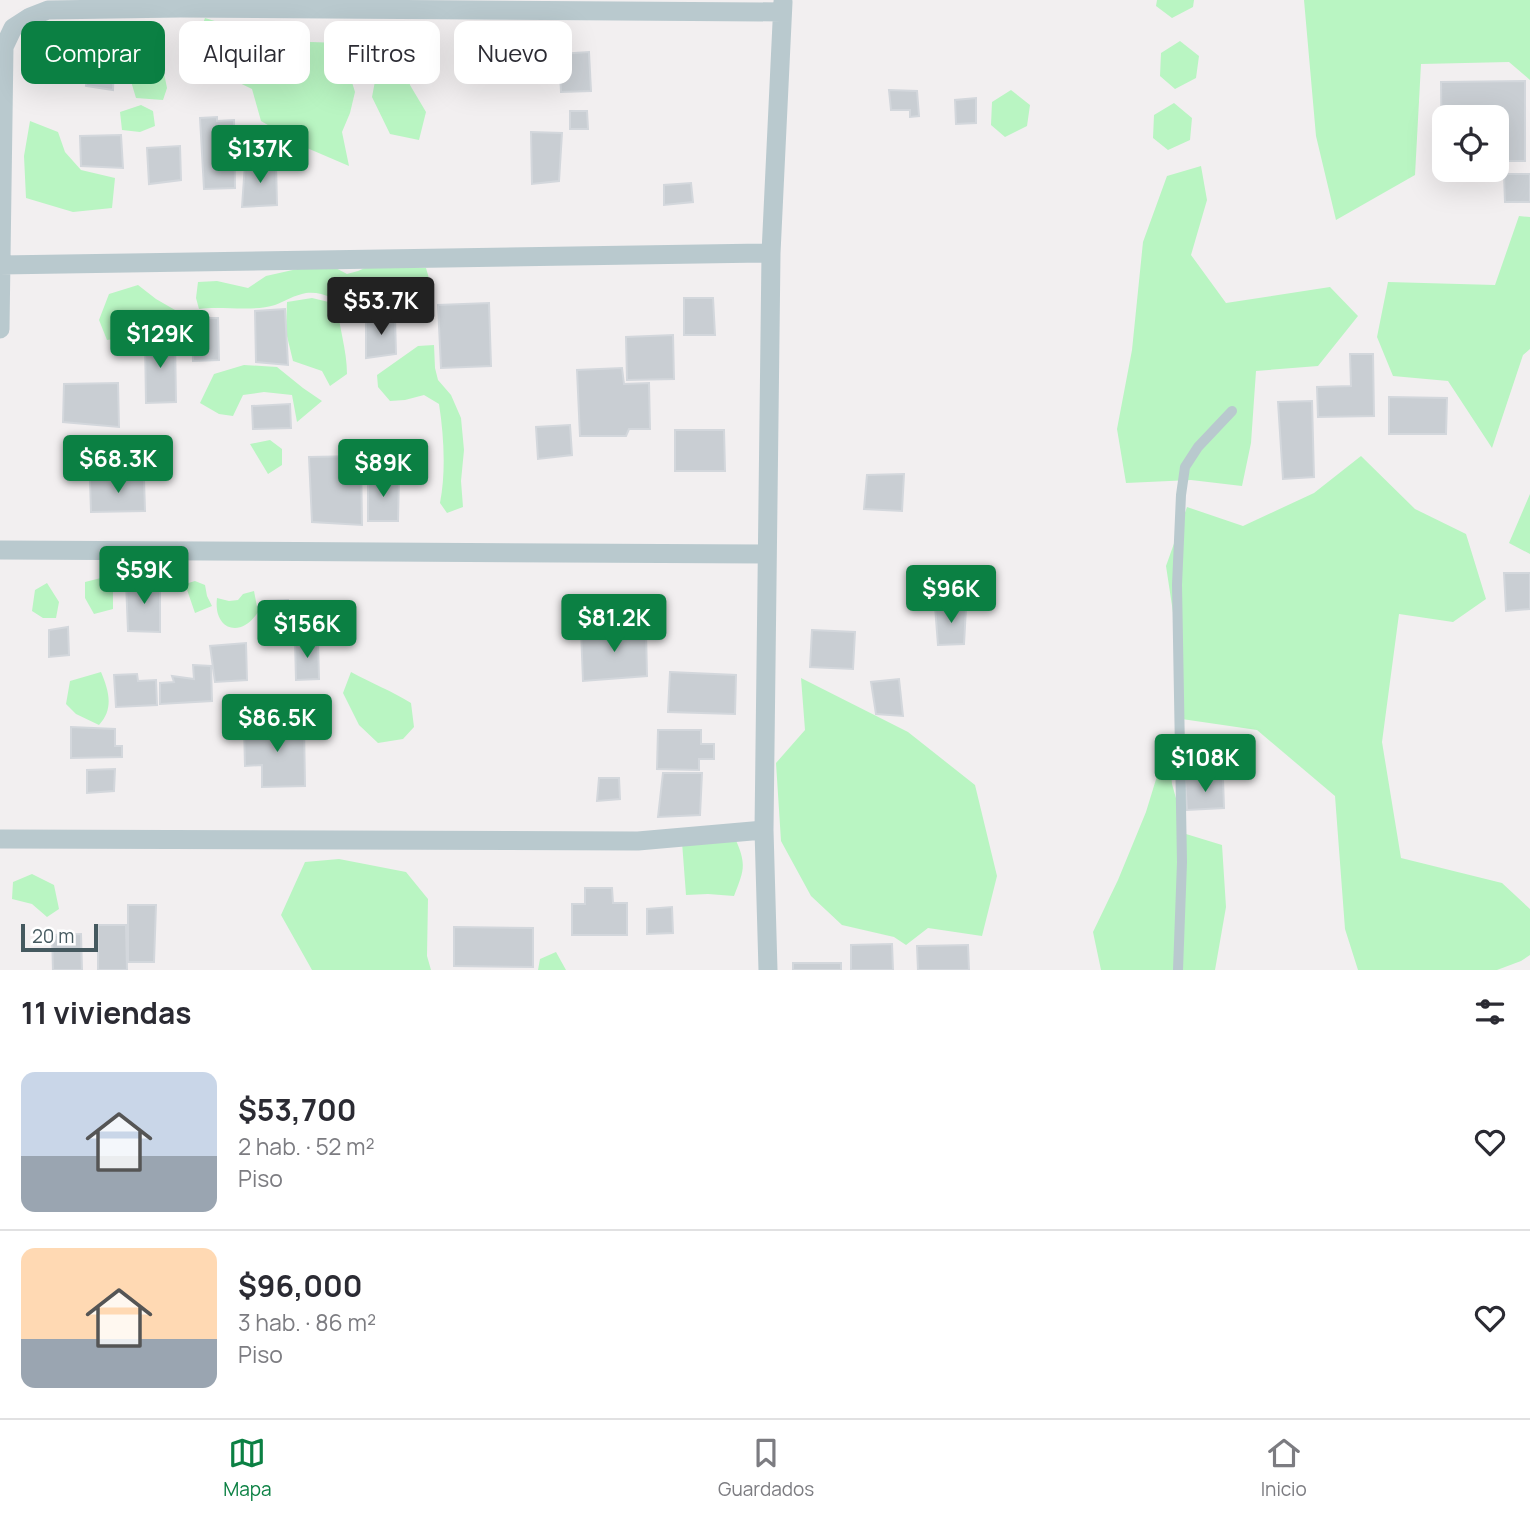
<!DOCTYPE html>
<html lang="es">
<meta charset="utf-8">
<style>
:root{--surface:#fff;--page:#f7f7f7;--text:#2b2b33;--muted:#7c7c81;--line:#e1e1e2;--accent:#0b8043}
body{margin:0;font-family:Manrope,sans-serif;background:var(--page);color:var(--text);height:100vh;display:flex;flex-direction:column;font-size:26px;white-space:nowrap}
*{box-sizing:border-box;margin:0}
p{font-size:23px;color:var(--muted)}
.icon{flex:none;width:38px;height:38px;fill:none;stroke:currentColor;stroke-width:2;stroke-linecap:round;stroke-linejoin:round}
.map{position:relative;height:970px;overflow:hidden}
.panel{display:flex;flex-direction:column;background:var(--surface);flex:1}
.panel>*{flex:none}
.banner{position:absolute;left:21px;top:21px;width:700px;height:63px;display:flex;gap:14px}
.buttons{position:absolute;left:1432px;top:105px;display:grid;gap:14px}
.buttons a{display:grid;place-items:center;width:77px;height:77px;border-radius:14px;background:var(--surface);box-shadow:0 7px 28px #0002;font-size:35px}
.scale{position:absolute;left:21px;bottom:18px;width:77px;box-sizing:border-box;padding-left:7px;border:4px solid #45595f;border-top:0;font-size:19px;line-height:24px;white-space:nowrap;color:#45595f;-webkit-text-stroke:5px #fff;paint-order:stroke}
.price{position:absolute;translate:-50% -60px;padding:0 16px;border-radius:7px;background:var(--accent);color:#fff;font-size:23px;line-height:46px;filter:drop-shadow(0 2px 4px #0008)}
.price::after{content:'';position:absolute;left:50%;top:42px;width:21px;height:16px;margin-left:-10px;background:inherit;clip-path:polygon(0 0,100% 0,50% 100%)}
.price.active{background:#222;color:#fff}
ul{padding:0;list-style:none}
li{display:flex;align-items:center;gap:21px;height:175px;padding:0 21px}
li+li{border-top:2px solid var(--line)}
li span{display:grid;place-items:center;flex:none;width:196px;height:140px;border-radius:14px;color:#555}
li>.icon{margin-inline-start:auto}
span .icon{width:84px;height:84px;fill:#fffc;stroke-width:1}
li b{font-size:30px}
h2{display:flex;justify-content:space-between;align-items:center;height:84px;padding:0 21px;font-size:30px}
.chip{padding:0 24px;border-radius:14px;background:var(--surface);box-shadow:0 7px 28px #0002;font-size:24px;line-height:63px}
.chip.active{background:var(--accent);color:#fff}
.dock{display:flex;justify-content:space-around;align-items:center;height:98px;border-top:2px solid var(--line);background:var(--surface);font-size:19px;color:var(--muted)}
.dock a{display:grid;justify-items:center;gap:4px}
.dock .active{color:var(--accent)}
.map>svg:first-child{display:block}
</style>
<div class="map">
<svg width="1530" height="970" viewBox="0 0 1530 970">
<rect width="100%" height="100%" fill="#f2eff0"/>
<!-- green -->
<path fill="#b9f5c2" d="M1157,0H1194L1193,7L1172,18L1156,6Z
M1304,0H1530V80L1509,62L1421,64L1415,175L1336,220L1316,136Z
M205,18L247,31L271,44L311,42L340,43L355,92L350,113L342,132L349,166L307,148L261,121L252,89L190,59Z
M126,38L145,39L161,58L167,88L163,100L136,98L124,58Z
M1180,41L1199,56L1196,78L1175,89L1160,76L1161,53Z
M379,60L407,62L410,85L426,112L419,140L390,134L372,97Z
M1011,90L1030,105L1027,126L1005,137L991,125L992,102Z
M1174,103L1192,118L1190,140L1168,150L1153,138L1154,115Z
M141,105L153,111L155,126L140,132L122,130L120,112Z
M30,121L58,132L65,152L81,170L115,178L112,208L73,212L26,198L24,156Z
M1201,166L1207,200L1191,255L1226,303L1330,287L1358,316L1318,366L1256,371L1251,443L1242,486L1191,480L1126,483L1117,429L1132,350L1143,242L1167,176Z
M1519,216L1530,217V349L1523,355L1492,448L1448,381L1393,376L1377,337L1388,282L1495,285Z
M330,265L347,274L358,271L367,267L426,268L430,282C423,295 428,299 421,311L404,314L398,300C381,299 365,304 349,302C334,301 324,291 306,293C295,295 285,301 275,305C254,312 222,306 199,309L196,298L198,282L217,281L248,288L266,276L306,267Z
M138,285L156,299L182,314L179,329L153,327L129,337L107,340L99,320L109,294Z
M312,298L337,304C339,328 347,350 347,374L330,386L322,371L293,361L286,332L287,302Z
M434,345L435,368L438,380L451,395L461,418L464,450L461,481L463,507L447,513L440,503C446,472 444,436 439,404L424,395L405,400L390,401L378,387L377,375L418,346Z
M244,365L277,367L303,388L322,401L297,422L292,395L264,392L243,395L233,416L219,414L200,403L214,374Z
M270,440L282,449V465L268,474L250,444Z
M1361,456L1415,509L1466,534L1486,599L1453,622L1399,614L1382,742L1401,858L1502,883L1530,909V955L1521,961L1497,970H1358L1345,929L1335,796L1257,730L1175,718L1181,665L1166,566L1187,507L1243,526L1314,493Z
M1530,494V554L1509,543Z
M101,578L113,587V609L94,614L85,598V582Z
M195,581L205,585L207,596L212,606L195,613L185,584Z
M47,583L59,602L56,618H43L32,611L35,590Z
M254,591L258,612C241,639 213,630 217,598L229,601L238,600L243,594Z
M101,672C109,691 114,709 99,725L76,714L66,704L70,681Z
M351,672C371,683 392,691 411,703L414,727L403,739L378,743L359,725L343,693Z
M801,678L908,732L975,785L997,876L982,936L928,928L906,945L894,937L842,925L811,896L781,841L776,763L805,730Z
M1168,740L1172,784L1186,834L1222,845L1226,907L1215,970H1101L1093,932L1118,880L1146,812Z
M735,838C747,865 744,870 734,896L708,894L686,895L682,842Z
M339,859L406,872L428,899L427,956L431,970H312L281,915L305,862Z
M32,874L54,885L59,909L47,917L32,904L12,899L13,882Z
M556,952L566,970H538L540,959Z"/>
<!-- building -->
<path fill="#c9ced3" stroke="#d3d7dc" stroke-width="2" d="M589,52L591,91L561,92L559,54Z
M114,62L113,90L86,86L88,63Z
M1525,81V161H1496V117H1444V162H1442L1441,82Z
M889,90L917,91L919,116L910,117V110H891Z
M976,98V123L956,124L955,100Z
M570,111H587L588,129H570Z
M217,117V121L234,120L235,188L204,189L200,118Z
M531,132L562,133L559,181L532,184Z
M121,135L123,168L81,166L80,136Z
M180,146L181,180L149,184L147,148Z
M276,162L277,205L242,207L245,164Z
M1504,174H1530V202H1505Z
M691,183L693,202L664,205V185Z
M684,298H713L715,335H684Z
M489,303L491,366L441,368L438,305Z
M285,309L288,365L256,362L255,311Z
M395,317L396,354L366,358V318Z
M192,318H218L219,360L193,361Z
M673,335L674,379L627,380L626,337Z
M175,338L176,402L146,403L145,339Z
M1350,354H1373L1374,416L1318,417L1317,387L1351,386Z
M622,368L624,384L649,383L650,429H629L626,436H580L577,370Z
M118,383L119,427L63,422L64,384Z
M1389,397L1447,398L1446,434H1389Z
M1312,401L1314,477L1283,479L1278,402Z
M290,404L291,428L253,429L252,406Z
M570,425L572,455L538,459L536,427Z
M675,430H724L725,471H675Z
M361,456L362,525L312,522L309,457Z
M904,474L902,511L864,509L867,475Z
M399,476L398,521H368V478Z
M144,479L145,511L91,512L90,480Z
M1504,573H1530V609L1506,611Z
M160,581V632L128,631L126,582Z
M288,600L289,645H266V601Z
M935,606L966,608L964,644L938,645Z
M68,627L69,655L49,657V630Z
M581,630L646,631L647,676L583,681Z
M812,630L855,632L853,669L810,667Z
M318,639L319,679L296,680L295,640Z
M246,643L247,680L215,682L210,646Z
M193,665L211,666L212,701L160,704V683L174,682L172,676L194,679Z
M670,672L736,675L735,714L668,712Z
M137,674L138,681L156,680L157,705L116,707L114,675Z
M899,679L903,716L876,714L871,682Z
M304,724L305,786L262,787V765L245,766L244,726Z
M71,727L115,729V746H122V757L71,758Z
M658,730H701V744H714V759H699V770L657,769Z
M115,769L114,791L87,793V770Z
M663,773H702L700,815L658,817Z
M599,778H619L620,799L597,801Z
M1185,779H1223L1224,808L1187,810Z
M585,888H612L613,903H627V935H572V904H585Z
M128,905H156L154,962H128Z
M672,907L673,933L647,934V909Z
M98,925H126L127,970H98Z
M454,927L533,928V967L454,966Z
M81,934L82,970H53L52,935Z
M892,944L893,970H851V945Z
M968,945L969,970H918L917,946Z
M793,963H841V970H793Z"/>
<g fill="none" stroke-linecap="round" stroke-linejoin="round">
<!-- lane -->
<path stroke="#b9c9ce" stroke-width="10" d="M1178,970L1182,862L1177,585L1181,495L1185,467L1198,447L1232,411"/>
<!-- street -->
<path stroke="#b9c9ce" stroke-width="19" d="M0,265L771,253
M0,329L4,47L13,28L30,17L48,10L180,8L782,12
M0,550L767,554
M0,839L638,841L764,830
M768,970L764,830L771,253L783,2"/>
</g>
</svg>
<div class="buttons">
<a><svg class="icon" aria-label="locate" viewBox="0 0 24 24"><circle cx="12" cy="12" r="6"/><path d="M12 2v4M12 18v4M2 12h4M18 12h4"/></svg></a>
</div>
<div class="scale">20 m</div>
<b class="price" style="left:260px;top:185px">$137K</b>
<b class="price active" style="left:381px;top:337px">$53.7K</b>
<b class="price" style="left:160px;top:370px">$129K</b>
<b class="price" style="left:118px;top:495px">$68.3K</b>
<b class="price" style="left:383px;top:499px">$89K</b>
<b class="price" style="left:144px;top:606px">$59K</b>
<b class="price" style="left:951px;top:625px">$96K</b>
<b class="price" style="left:614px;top:654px">$81.2K</b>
<b class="price" style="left:307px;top:660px">$156K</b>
<b class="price" style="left:277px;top:754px">$86.5K</b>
<b class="price" style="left:1205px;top:794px">$108K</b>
<div class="banner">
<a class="chip active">Comprar</a>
<a class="chip">Alquilar</a>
<a class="chip">Filtros</a>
<a class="chip">Nuevo</a>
</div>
</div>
<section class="panel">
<h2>11 viviendas<svg class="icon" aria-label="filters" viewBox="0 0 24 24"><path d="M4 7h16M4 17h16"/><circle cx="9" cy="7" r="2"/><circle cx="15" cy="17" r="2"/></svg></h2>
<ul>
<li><span style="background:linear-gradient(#c9d6e8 60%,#9aa5b1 0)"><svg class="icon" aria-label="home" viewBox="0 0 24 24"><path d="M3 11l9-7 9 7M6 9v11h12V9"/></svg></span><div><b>$53,700</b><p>2 hab. · 52 m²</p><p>Piso</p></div><svg class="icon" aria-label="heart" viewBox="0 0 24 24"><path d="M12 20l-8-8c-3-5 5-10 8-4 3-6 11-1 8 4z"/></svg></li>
<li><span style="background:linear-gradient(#ffd9b3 65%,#9aa5b1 0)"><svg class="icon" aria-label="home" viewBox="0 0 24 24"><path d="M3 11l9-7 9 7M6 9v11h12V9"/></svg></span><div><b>$96,000</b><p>3 hab. · 86 m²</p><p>Piso</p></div><svg class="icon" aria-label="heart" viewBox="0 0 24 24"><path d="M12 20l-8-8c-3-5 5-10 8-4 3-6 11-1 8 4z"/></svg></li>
</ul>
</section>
<nav class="dock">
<a class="active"><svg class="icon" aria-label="map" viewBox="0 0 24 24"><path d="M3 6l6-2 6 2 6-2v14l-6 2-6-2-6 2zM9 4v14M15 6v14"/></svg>Mapa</a>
<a><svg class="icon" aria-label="saved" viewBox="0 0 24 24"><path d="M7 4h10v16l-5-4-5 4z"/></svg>Guardados</a>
<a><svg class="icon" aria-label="home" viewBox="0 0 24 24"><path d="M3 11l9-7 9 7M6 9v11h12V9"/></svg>Inicio</a>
</nav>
